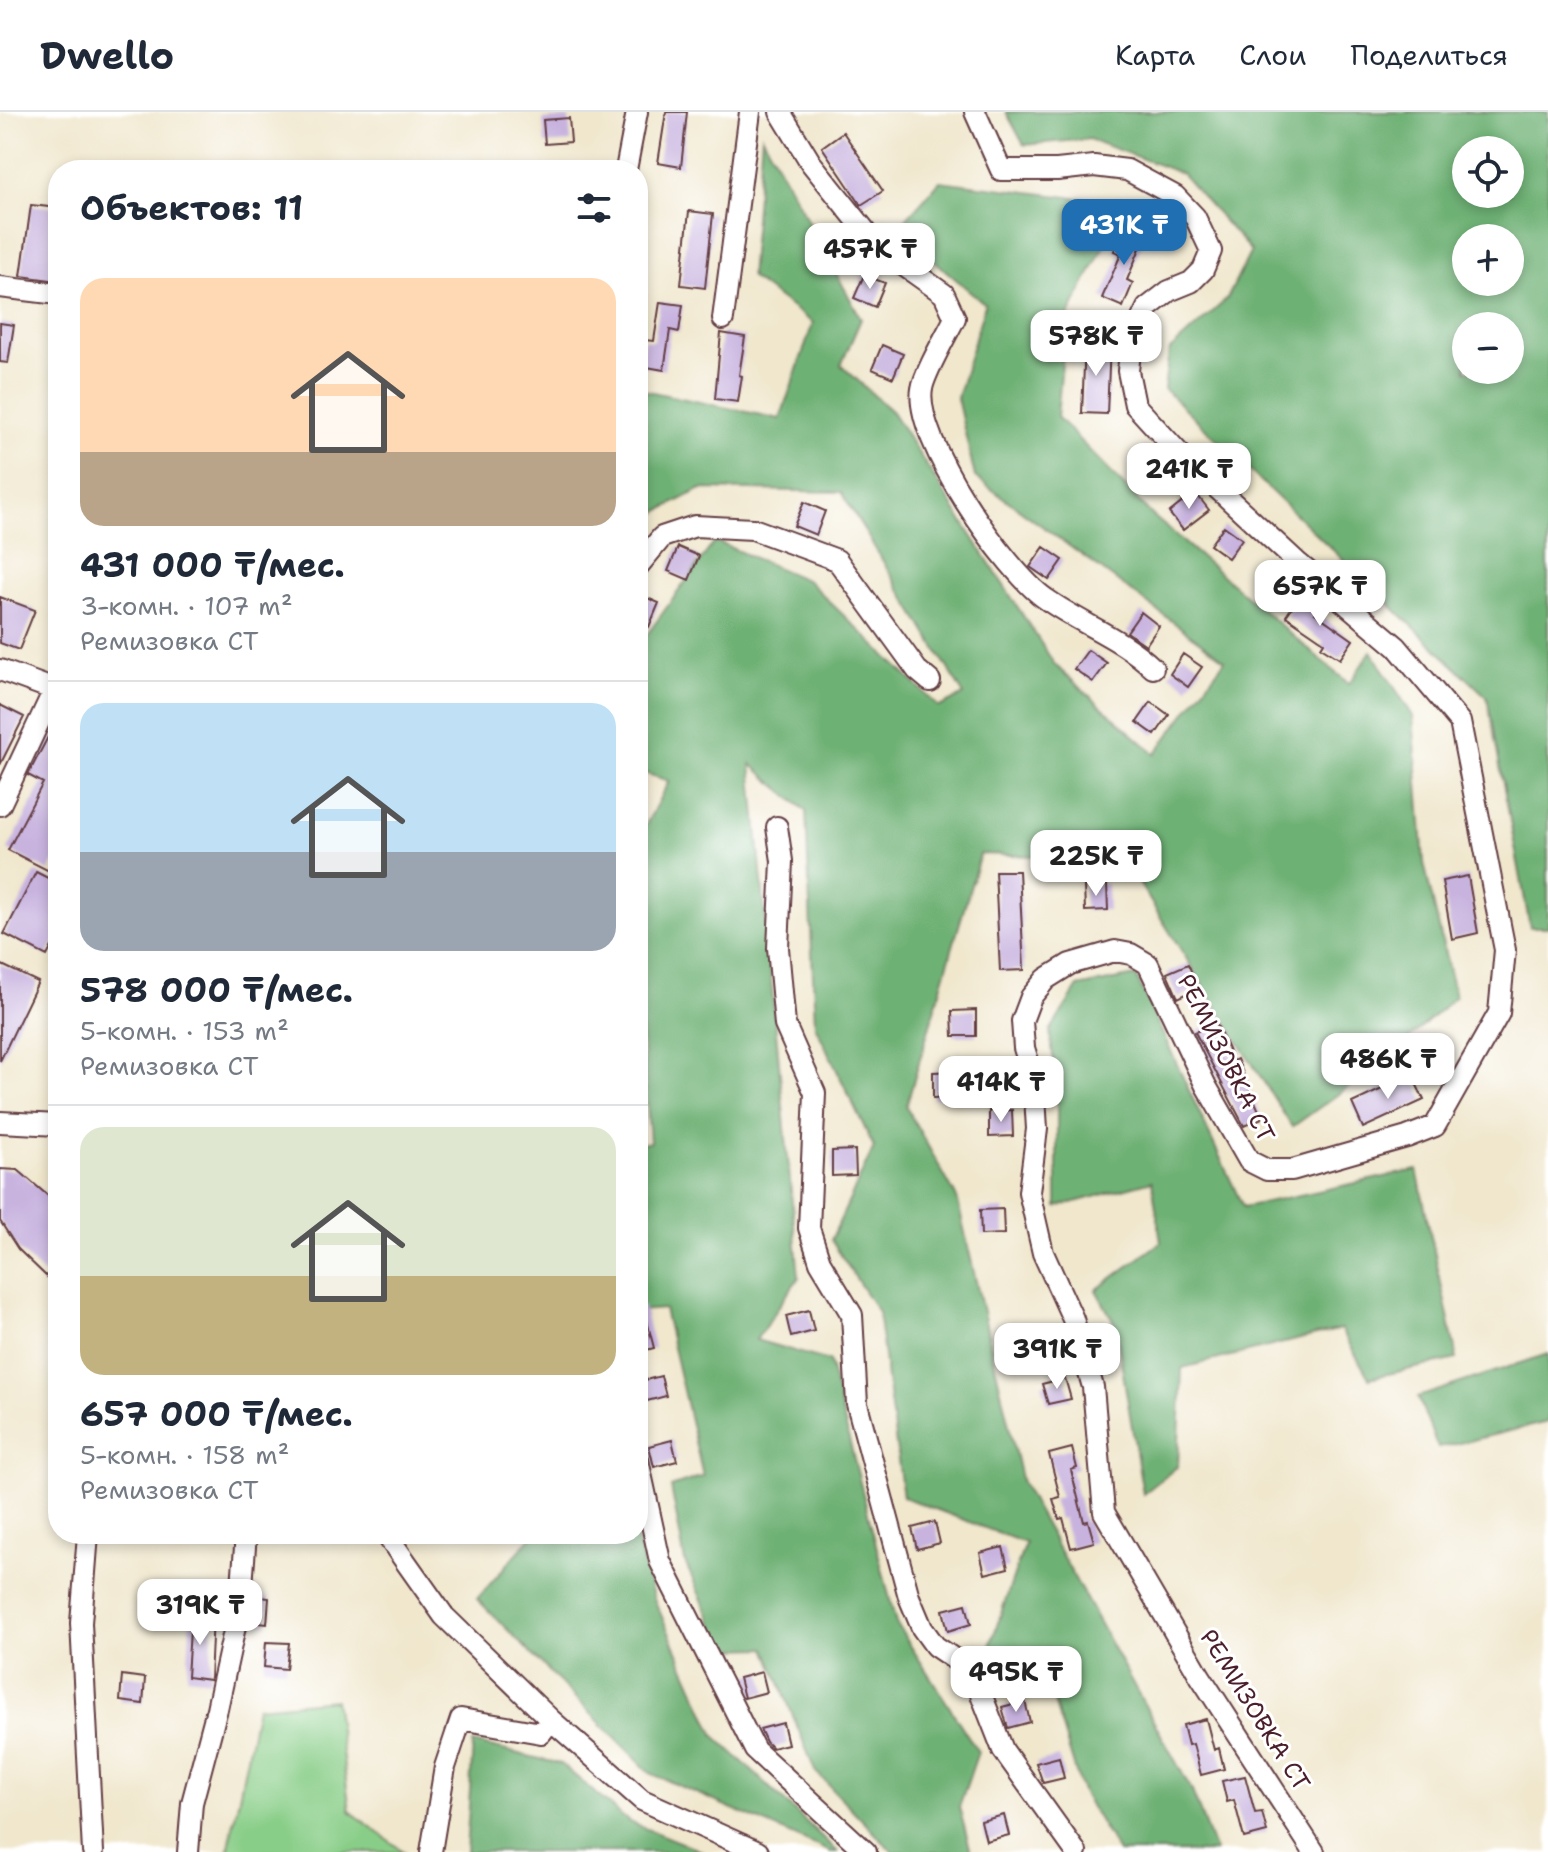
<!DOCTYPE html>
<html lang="ru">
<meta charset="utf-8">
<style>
:root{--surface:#fff;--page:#f6f6f7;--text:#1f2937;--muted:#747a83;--line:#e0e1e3;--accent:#1f6fb2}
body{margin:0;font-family:"Shantell Sans",sans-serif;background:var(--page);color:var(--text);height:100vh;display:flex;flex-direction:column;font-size:30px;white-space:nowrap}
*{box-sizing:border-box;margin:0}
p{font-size:26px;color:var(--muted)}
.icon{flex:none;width:44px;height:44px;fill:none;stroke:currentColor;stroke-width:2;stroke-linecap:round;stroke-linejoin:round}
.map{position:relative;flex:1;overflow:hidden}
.panel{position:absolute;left:48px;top:48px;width:600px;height:1384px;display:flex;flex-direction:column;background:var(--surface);border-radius:32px;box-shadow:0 4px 12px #0003}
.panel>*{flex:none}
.controls{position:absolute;left:1452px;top:24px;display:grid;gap:16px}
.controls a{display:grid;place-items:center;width:72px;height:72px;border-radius:50%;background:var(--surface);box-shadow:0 4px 12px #0003;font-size:40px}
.price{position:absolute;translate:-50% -68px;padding:0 18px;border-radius:16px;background:#fff;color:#222;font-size:26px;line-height:52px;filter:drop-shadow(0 2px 4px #0008)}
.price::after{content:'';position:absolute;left:50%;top:48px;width:24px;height:18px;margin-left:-12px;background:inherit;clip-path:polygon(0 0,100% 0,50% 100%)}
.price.selected{background:var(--accent);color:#fff}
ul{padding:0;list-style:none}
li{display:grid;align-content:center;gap:16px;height:424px;padding:0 32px}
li+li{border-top:2px solid var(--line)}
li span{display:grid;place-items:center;height:248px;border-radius:24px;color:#555}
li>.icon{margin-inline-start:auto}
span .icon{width:144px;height:144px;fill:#fffc;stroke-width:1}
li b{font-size:34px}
h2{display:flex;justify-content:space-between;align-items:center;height:96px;padding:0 32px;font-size:34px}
header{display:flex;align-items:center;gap:48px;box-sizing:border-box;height:112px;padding:0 40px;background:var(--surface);border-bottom:2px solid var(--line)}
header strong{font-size:38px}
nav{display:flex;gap:44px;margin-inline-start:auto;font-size:28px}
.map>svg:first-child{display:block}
</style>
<header>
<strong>Dwello</strong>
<nav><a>Карта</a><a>Слои</a><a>Поделиться</a></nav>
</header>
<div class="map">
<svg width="1548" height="1740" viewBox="0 0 1548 1740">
<rect width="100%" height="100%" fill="#fff"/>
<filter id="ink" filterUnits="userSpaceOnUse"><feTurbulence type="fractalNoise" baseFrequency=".0125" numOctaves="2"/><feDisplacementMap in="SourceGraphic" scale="16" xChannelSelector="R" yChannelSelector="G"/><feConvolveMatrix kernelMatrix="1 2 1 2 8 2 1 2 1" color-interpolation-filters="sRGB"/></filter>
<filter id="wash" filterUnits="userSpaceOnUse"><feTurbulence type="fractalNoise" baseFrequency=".006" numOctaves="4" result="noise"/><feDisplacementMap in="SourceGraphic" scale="32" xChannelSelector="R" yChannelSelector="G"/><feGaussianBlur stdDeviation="1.8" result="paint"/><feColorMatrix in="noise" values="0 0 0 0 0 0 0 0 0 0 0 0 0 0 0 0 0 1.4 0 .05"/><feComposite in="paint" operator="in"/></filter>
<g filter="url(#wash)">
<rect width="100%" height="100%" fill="#f0e7cd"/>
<!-- green -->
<path fill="#89ce88" stroke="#6a765a" stroke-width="2" d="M335,1588L350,1699L404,1740H228L257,1595Z"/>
<!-- forest -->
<path fill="#6eb174" stroke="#5c6850" stroke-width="2" fill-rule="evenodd" d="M1006,0H1548V815H1530L1487,585L1164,277L1169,239L1227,187L1251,139L1181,61L1089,27L1024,33ZM1510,38V82H1466V38ZM1510,126V170H1466V126ZM1466,214H1510V258H1466Z
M762,24L861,207L841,253L892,300L1055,553L1155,642L1225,548L975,365L957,286L985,192L897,117L940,69L1125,92L1066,209L1057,305L1152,403L1349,572L1371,539L1413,604L1424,751L1455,885L1383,950L1292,1015L1124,747L980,742L906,995L957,1086L1022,1371L1192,1679L1215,1740H1118L1082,1680L1047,1567L989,1537L1025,1431L903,1385L878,1200L831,1128L874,1035L815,913L806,699L751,652L799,1165L756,1228L829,1249L896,1511L978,1640L959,1695L971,1740H893L815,1659L766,1536L724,1537L685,1450L671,1375L703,1364L664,1197L638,1199V1033L650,1030L638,870V728L669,669L638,659V535L715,429L808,469L939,595L964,583L841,380L701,377L638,410V277L780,307L813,211L750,165Z
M1136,864L1243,1095L1417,1058L1457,1247L1369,1266L1341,1217L1182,1256L1178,1354L1143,1382L1115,1212L1096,1178L1161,1130L1152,1069L1057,1095V978L1050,919L1078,875Z
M1548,1242V1310L1438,1336L1418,1285Z
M534,1422H635L654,1487L715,1624L838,1740H831L650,1661L477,1487Z
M473,1631L561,1652L629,1710L704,1740H466Z"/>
<g id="blocks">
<!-- building -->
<path fill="#c8b3df" d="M666,0H687L681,55L658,51Z
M569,6L571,30L545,32L543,8Z
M843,20L883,79L861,93L822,35Z
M31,93L58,96V169L21,164Z
M689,99L713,102L705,176L681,173Z
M1124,115L1145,124L1127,168L1133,171L1123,195L1102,186L1121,142L1114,139Z
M864,163L885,171L875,195L854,186Z
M660,190L683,193L679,220L670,218L664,258L641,254L644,228L654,229Z
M0,211L14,213L8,251L0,250Z
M721,221L745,225L739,263L742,264L738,290L715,287Z
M1085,231L1110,232L1107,302L1082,301Z
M882,233L903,242L893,266L872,257Z
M1195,380L1209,398L1183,418L1169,401Z
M804,390L825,399L816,423L794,414Z
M1224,414L1242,427L1228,446L1210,433Z
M678,435L699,444L689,468L668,459Z
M1044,435L1063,448L1049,468L1030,455Z
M638,482L659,491L649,515L638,510Z
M1300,484L1318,497L1315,501L1353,528L1340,547L1321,535L1324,530L1286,504Z
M0,485L35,498L19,538L0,531Z
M1141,500L1159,514L1146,533L1127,520Z
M1088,538L1107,551L1093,570L1074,557Z
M1183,542L1202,555L1188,575L1170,562Z
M1151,590L1169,603L1155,623L1137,610Z
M0,593L24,605L0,653Z
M49,623L58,628V742L49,759L8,738L43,671L28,663Z
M995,759H1019L1024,858L1000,859Z
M36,760L58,771V823L47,844L4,822Z
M1468,764L1478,821L1452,827L1442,769Z
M1107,772L1108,798L1085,799L1084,773Z
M0,852L38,870L0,949Z
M1188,852L1199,876L1178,886L1167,861Z
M976,898V924H953L952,899Z
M1216,911L1233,949L1237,947L1262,1006L1244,1014L1195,920Z
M1442,926L1447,950L1421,955L1416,932Z
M956,959L957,985L933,986V960Z
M1412,963L1424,988L1363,1016L1352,991Z
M1012,998L1013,1024L989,1025V999Z
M855,1038L856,1063L832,1064V1039Z
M0,1057L18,1058L47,1083L58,1097V1154L47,1165L18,1137L0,1109Z
M1003,1097L1004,1122L981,1123L980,1098Z
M643,1193L654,1236L638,1240V1194Z
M809,1198L814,1219L791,1225L786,1204Z
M1049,1217L1054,1237L1031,1243L1026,1223Z
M661,1264L666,1284L643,1290L638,1270Z
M1065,1266L1071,1287L1048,1292L1042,1272Z
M672,1328L677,1349L654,1355L649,1334Z
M1072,1336L1077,1356L1071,1358L1084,1410L1088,1409L1094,1430L1071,1436L1063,1406L1059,1407L1053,1387L1060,1385L1049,1342Z
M935,1410L940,1431L917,1437L912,1416Z
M1003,1435L1008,1456L985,1462L980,1441Z
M254,1484L269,1486L267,1512L249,1510Z
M966,1492L971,1512L948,1519L943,1498Z
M191,1502L213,1504L210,1568L187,1565Z
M266,1530L289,1531L286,1557L264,1555Z
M762,1560L767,1580L744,1586L739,1566Z
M122,1563L145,1566L143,1592L120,1589Z
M1025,1589L1030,1610L1008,1616L1002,1595Z
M1206,1607L1214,1638L1219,1636L1224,1657L1201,1663L1193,1632L1188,1633L1183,1613Z
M783,1611L788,1632L772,1636L766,1630L760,1617Z
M1059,1645L1064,1666L1043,1671L1036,1651Z
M1245,1664L1255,1701L1262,1700L1267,1720L1244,1726L1234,1688L1227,1690L1222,1669Z
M1004,1703L1009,1723L986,1729L981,1709Z"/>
</g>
</g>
<g filter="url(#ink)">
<use href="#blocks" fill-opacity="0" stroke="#633d43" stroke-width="2"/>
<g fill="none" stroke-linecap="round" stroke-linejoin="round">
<defs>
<path id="minor" d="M780,0L811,51L879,136L944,182L955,206C947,222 924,262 922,277C913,326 1006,460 1046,487C1081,512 1122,526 1153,556
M975,0L1001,58H1057L1094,54L1127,58L1175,84L1195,105L1211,139L1203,158L1191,170L1169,179L1147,196L1131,230L1128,259L1135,293L1179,341L1299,452L1397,535L1460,610L1505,838L1499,901L1435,1014L1407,1025L1292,1058H1267L1249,1049L1206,974L1148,852L1131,842L1115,839L1070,852L1046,867L1031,885L1022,909L1024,936L1034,968L1037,1017L1029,1080L1043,1141L1073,1207L1093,1275L1104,1400L1200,1564L1314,1740
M626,58L637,0
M0,175L58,182
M723,207L750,0
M638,454L662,425L695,414L753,417L837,448L917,558L930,569
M0,558L58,579
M0,693L54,578
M777,715L782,749L778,836L785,913L815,981L809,1116L820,1150L852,1203L857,1292L909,1485L922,1516L935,1534L972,1559L1003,1638L1076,1740
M0,1010L58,1013
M638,1348L660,1449L755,1638L866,1740
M88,1422L81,1511L93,1740
M386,1422L444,1504L551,1608L642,1688L758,1740
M188,1740L192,1691L217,1597L241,1487L246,1422
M431,1740L445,1655L461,1607L541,1621L551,1608"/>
</defs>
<!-- minor casing -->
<use href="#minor" stroke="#633d43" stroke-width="24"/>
<!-- minor -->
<use href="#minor" stroke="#fff" stroke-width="20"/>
</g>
</g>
<g text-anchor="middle" stroke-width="6" stroke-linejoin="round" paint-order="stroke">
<!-- street labels -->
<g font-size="24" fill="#4a1f2b" stroke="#fff">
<text transform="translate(1226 946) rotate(63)" y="8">РЕМИЗОВКА СТ</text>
<text transform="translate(1255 1598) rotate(58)" y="8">РЕМИЗОВКА СТ</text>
</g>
</g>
</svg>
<div class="controls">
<a><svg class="icon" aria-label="locate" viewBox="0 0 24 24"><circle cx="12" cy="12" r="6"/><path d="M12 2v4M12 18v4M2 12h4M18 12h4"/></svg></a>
<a>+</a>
<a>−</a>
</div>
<b class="price selected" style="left:1124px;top:155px">431K ₸</b>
<b class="price" style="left:870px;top:179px">457K ₸</b>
<b class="price" style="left:1096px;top:266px">578K ₸</b>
<b class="price" style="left:1189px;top:399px">241K ₸</b>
<b class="price" style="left:1320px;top:516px">657K ₸</b>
<b class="price" style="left:1096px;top:786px">225K ₸</b>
<b class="price" style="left:1388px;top:989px">486K ₸</b>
<b class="price" style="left:1001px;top:1012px">414K ₸</b>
<b class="price" style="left:1057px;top:1279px">391K ₸</b>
<b class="price" style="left:200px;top:1535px">319K ₸</b>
<b class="price" style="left:1016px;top:1602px">495K ₸</b>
<section class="panel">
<h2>Объектов: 11<svg class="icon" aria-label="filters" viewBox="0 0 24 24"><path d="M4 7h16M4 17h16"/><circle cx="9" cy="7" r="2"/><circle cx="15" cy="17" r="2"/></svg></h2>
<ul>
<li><span style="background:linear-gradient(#ffd9b3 70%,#b9a48a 0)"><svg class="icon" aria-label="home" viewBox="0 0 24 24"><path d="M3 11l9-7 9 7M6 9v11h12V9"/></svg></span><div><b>431 000 ₸/мес.</b><p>3-комн. · 107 m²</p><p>Ремизовка СТ</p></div></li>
<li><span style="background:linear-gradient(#bfe0f5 60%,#9aa5b1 0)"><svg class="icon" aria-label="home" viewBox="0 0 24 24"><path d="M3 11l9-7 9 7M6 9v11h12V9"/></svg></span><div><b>578 000 ₸/мес.</b><p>5-комн. · 153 m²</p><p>Ремизовка СТ</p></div></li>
<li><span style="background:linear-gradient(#dfe7d0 60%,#c2b280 0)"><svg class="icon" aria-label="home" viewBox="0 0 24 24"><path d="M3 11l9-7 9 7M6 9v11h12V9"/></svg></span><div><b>657 000 ₸/мес.</b><p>5-комн. · 158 m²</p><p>Ремизовка СТ</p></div></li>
</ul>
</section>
</div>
